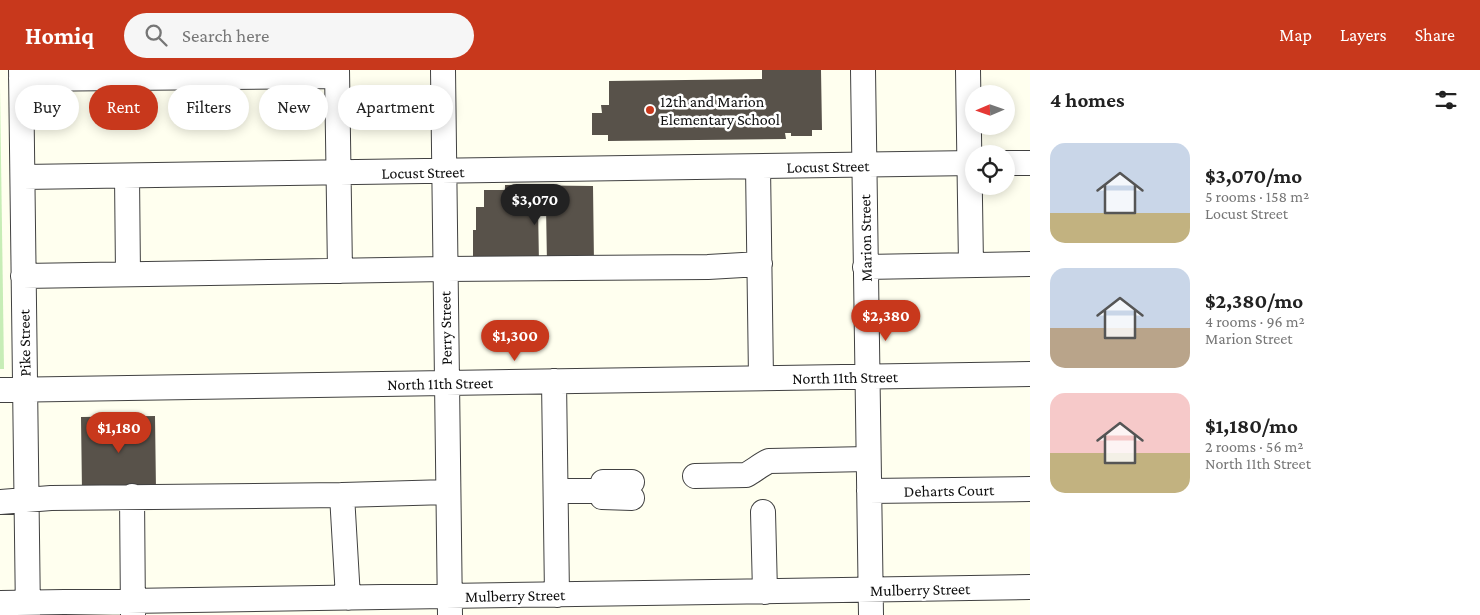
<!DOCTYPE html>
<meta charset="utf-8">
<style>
:root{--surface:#fff;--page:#f6f6f6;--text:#222;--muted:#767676;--accent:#c8381c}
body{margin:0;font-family:"Crimson Pro",serif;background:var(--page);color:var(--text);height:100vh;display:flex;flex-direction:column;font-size:19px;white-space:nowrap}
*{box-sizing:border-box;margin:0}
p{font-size:16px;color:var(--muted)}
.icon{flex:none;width:28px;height:28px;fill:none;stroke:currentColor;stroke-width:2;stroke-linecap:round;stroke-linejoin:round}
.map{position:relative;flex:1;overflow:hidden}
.sheet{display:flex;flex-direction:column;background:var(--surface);width:450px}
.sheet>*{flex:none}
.top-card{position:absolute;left:15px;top:15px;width:475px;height:45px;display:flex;gap:10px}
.needle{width:32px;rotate:268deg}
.controls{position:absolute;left:965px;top:15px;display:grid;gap:10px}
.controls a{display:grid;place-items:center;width:50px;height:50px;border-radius:50%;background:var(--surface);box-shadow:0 2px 12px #0003;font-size:25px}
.price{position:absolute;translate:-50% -42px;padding:0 11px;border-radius:18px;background:var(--accent);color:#fff;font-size:16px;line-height:32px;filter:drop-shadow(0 1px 2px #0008)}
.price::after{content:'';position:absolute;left:50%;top:30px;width:15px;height:11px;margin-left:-8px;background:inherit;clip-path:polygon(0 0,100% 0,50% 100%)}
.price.current{background:#222;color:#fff}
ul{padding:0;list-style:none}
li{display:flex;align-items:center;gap:15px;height:125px;padding:0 20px}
li span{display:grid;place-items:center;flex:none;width:140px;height:100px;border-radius:15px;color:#555}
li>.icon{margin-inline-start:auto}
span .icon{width:60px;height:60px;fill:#fffc;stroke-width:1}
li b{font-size:21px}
h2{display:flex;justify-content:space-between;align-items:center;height:60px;padding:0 20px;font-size:21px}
.tag{padding:0 18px;border-radius:22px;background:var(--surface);box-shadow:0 2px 12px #0003;font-size:18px;line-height:45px}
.tag.current{background:var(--accent);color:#fff}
header{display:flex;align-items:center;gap:30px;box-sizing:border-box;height:70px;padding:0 25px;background:var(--accent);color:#fff}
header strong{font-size:24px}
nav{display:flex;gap:28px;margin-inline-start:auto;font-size:18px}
.search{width:350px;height:45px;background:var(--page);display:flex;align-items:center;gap:12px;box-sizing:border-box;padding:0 18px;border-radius:28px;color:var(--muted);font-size:19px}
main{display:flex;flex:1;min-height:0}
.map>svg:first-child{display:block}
</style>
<header>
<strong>Homiq</strong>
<div class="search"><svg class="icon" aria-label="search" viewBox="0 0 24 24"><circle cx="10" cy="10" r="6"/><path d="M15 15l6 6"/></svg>Search here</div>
<nav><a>Map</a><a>Layers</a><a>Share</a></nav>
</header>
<main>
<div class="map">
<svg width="1030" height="545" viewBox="0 0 1030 545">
<rect width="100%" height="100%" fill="#ffffef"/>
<!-- green -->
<path fill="#c7edb6" d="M0,17L4,299H0Z"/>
<!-- building -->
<path fill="#58524a" d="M762,0H821L822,60H812V66H791V63H785L786,69L608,71V65H592V43H602L601,35H609V11L762,9Z
M505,115L593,116L594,193L547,194L546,136H538L539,194L473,195V160H476V137H484V120H505Z
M155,346L156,421L82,422L81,347Z"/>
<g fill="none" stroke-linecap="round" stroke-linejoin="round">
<defs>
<path id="minor" d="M21,0L28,545
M337,0L340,201
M443,0L450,545
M863,0L871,545
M968,0L971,195
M21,9L337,6
M1006,93H1030
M758,97L761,308
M127,106L128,204
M23,107L974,93
M865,197L1030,194
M23,206L445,199L708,197L760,194
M554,311L557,525
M0,320L1030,304
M695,406L746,405C754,401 760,395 769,391L868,389
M632,412H603L602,427L632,428
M556,421H602
M869,421L1030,419
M342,425L348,528
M132,426L133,545
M0,432L51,428L342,425L448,422
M763,442L765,522
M0,533L1030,517"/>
</defs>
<!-- minor casing -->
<use href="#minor" stroke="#414141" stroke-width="26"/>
<!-- minor -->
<use href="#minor" stroke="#fff" stroke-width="24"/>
</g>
<!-- markers -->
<circle fill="#c8381c" stroke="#fff" stroke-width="2" cx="650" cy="40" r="5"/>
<g text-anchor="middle" stroke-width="5" stroke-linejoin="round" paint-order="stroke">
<!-- poi labels -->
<g font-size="16" fill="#0e0e0e" stroke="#fff" text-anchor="start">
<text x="660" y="37">12th and Marion<tspan x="660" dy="18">Elementary School</tspan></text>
</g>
<!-- street labels -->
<g font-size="16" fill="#0e0e0e" stroke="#fff">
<text transform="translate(828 96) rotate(-1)" y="6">Locust Street</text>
<text transform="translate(423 102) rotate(-1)" y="6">Locust Street</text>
<text transform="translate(865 168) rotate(-91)" y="6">Marion Street</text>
<text transform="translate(445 258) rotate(-91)" y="6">Perry Street</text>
<text transform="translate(24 273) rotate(-91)" y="6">Pike Street</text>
<text transform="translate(845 307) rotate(-1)" y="6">North 11th Street</text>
<text transform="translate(440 313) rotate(-1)" y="6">North 11th Street</text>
<text transform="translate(949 420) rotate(-1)" y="6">Deharts Court</text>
<text transform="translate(920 519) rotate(-1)" y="6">Mulberry Street</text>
<text transform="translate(515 525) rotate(-1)" y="6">Mulberry Street</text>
</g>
</g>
</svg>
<div class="controls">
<a><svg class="needle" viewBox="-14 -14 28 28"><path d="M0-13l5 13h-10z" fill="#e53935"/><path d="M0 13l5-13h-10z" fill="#767676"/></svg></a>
<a><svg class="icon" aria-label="locate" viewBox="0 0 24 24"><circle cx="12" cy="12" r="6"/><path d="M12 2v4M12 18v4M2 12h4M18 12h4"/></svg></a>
</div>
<b class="price current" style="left:535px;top:156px">$3,070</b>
<b class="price" style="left:886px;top:272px">$2,380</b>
<b class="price" style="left:515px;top:292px">$1,300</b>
<b class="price" style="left:119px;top:384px">$1,180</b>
<div class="top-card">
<a class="tag">Buy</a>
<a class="tag current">Rent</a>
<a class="tag">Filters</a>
<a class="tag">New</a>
<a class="tag">Apartment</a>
</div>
</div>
<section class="sheet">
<h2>4 homes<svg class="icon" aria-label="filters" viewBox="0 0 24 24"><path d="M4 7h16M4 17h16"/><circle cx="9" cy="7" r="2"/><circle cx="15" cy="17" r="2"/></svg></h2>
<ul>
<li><span style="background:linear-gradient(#c9d6e8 70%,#c2b280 0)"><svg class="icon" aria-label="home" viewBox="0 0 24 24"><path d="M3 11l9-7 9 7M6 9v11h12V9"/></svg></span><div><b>$3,070/mo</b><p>5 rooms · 158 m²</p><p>Locust Street</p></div></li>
<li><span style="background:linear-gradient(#c9d6e8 60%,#b9a48a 0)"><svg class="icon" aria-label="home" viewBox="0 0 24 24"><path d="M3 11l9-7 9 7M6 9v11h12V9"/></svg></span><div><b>$2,380/mo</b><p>4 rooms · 96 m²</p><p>Marion Street</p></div></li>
<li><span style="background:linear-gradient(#f6c9c9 60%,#c2b280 0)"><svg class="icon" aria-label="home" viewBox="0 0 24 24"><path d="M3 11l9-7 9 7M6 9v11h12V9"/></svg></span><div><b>$1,180/mo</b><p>2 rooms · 56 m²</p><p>North 11th Street</p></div></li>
</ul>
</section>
</main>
